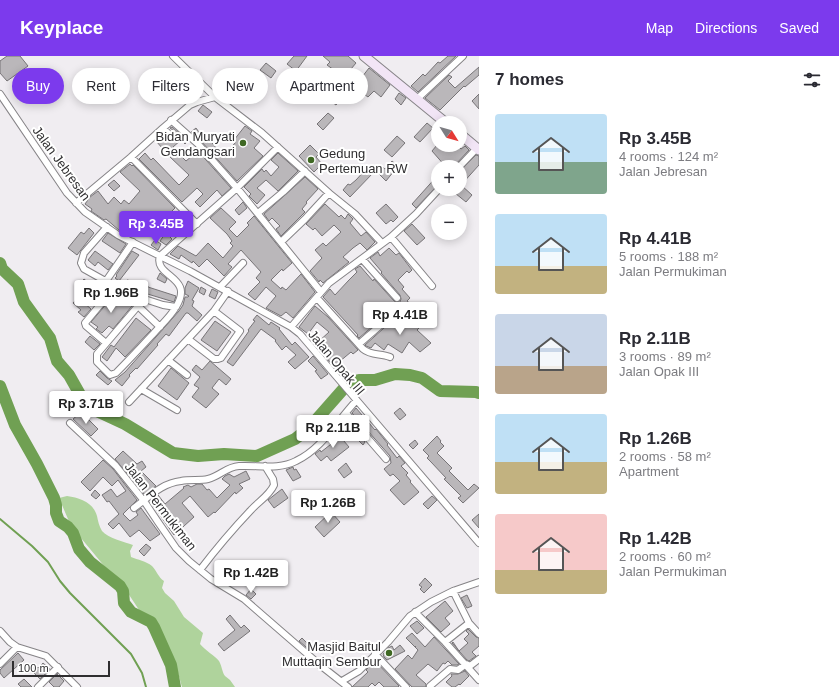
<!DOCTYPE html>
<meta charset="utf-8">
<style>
:root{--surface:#fff;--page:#f2f2f3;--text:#2b2b33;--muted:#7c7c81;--accent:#7c3aed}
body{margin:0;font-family:Helvetica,sans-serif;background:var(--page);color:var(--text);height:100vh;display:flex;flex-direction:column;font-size:15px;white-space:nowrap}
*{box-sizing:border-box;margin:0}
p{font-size:13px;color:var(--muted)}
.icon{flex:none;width:22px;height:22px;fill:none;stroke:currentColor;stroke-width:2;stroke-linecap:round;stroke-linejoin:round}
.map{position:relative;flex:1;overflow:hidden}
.drawer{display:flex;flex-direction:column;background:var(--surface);width:360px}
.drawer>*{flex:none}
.top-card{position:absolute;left:12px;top:12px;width:380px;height:36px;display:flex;gap:8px}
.needle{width:26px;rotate:127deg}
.fabs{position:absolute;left:431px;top:60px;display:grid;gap:8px}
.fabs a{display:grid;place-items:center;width:36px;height:36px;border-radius:50%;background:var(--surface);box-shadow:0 2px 10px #0003;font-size:20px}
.scale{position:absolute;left:12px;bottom:10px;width:98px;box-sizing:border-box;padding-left:4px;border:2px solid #2f2e30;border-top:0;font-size:11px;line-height:14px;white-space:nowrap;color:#2f2e30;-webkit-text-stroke:3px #fff;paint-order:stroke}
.price{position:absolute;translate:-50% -34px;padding:0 9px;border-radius:4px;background:#fff;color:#222;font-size:13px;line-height:26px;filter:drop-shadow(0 1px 2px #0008)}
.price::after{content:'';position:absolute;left:50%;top:24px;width:12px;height:9px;margin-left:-6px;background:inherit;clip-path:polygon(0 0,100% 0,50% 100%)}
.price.on{background:var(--accent);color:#fff}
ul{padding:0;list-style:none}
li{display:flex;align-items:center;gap:12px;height:100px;padding:0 16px}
li span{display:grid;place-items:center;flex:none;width:112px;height:80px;border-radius:4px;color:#555}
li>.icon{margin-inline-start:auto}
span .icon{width:48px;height:48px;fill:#fffc;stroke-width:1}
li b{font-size:17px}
h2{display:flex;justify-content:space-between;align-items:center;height:48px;padding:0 16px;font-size:17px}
.tag{padding:0 14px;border-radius:18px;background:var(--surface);box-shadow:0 2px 10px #0003;font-size:14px;line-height:36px}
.tag.on{background:var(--accent);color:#fff}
header{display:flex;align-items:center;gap:24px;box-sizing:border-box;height:56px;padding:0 20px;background:var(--accent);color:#fff}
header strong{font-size:19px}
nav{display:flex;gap:22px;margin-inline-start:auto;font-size:14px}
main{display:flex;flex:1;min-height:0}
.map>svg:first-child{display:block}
</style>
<header>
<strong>Keyplace</strong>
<nav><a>Map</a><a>Directions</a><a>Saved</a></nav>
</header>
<main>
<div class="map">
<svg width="479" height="631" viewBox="0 0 479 631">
<rect width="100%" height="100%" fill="#f0edf1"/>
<!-- green -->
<path fill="#afd39c" d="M67,440C80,442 93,446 97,460C98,465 99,470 102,475C108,482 124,486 133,489L130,495L131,501C138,504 146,505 152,510C157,515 158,521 164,525L162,532L165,537L174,545L184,561L203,577L200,588C205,594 215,600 219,605C222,610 222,616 225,620L230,624L235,631H182L176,610L118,522L105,511L71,470L59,442Z"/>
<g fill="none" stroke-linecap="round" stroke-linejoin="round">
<!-- stream -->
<path stroke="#70a053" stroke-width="2" d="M0,463L32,490L48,506L60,525L70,537L131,598L142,617L146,631"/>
<!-- river -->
<path stroke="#70a053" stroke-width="12" d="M0,207L2,213L18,228L24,246L50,282L57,305L69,319L82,342L97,355L125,368L173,397L198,400L224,398L257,400L295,383L309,372L346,330L359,324H375L395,318L410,319L422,322L440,335L476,336L479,337
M0,330L15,369L37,408L54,442L56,449V457L59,465L68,471L73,477L79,493L90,506L120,530L123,535L124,547L131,556L151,566L154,571L171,609L175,631"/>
</g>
<!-- building -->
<path fill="#bab7ba" stroke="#777477" d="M7,0H20L28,10L7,25L0,17V5Z
M294,0H307L296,15L287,8Z
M323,0H348L356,7L351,13L362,21L369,12L390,29L381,41L374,35L368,41L361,36L365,32L355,23L352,26L335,13L334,14L327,9L330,6Z
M448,0H456L418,36L411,30L423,18L425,20L438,6L440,7Z
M266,7L276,15L271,22L260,14Z
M479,11V19L465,31L464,30L440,54L425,42L449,19L452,21L448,25L455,32Z
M336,31L345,39L336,49L328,43L331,40L329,38Z
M399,37L406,42L401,49L395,43Z
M479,38V53L472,45Z
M203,49L212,56L207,62L198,55Z
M328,57L334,62L323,74L317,68Z
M427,67L433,72L420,86L414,81Z
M245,70L252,75L250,78L260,85L254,92L263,100L237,125L201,85L191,76L196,72L206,86L209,83L220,97L221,96L224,99L236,86L234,84Z
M172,71L188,85L185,88L181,84L173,91L179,98L186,105L198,95L231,132L222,140L217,134L200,151L195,146L203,138L197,132L182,146L139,103L145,97L151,104L153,102L179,129L189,119L170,101L156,85L163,78L167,83L170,84L174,83L175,79L174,75L170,72Z
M397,80L405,87L392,101L384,94Z
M310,89L319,98L316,101L322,108L314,116L299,100Z
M437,89H457L461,93L465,90L469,94L456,108L455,111H446L432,95Z
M278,97L298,115L278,135L266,124L257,132L265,139L257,148L249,140L251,138L244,131L262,113L264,116L266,114L271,120L279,111L271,104Z
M476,99L479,100V109L461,129L472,139L466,146L450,133H460V115Z
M392,105L398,110L386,125L375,114L380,109L385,113Z
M130,108L132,110L133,109L175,152L165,162L173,169L182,159L189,166L186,169L184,167L170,181L172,183L166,189L160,185L167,175L151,161L143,173H142L136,180L127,173L124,177L120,175L106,163L104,164L91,155L92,153L85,148L90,141L98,135L108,148L114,141L121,148L124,144L129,148L140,135L120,116Z
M367,112L373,117L350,141L343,134L348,128L350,129L356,124Z
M438,119V129L416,152L412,148Z
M305,121L318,133L306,146L307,147L302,153L305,156L281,180L276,173L280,170L272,162L269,165L264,158Z
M114,124L120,130L114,135L108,129Z
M243,146L247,152L239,159L235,154Z
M325,148L339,161L341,159L345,163L348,158L353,163L350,167L361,180L366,176L375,186L367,194L360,187L353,192L343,201L349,206L323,227L320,224L319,226L310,215L322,202L315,194L323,187L326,190L341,176L334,169L322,180L315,172L313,174L306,168Z
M386,148L398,161L393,166L391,164L386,168L376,157Z
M221,152L236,166L229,173L237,181L249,169L247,167L254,160L292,207L283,215L282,213L271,224L281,233L282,231L286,234L301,218L315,236L293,262L286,256L281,260L266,252L276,240L266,231L255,244L248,238L260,226L256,222L261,216L241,194L228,208L232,211L224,220L207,203L199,211L193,205L192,207L181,199L179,203L170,198L178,190L196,200L208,187L223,202L233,190L230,187L232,185L227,178L210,162Z
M412,168L425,182L417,189L404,175Z
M89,172L94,177L77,199L68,192L81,176L84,178Z
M108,177L126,188L120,197L102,185Z
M155,184L161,188L158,194L151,189Z
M389,192L396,199L399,197L412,214L409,217L407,215L398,224L404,231L402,233L410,242L407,245L421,256L416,261L403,249L393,258L390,257L387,258L359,282L357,280L358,279L323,241L330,233L335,239L349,224L357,216L355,213L360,210L373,225L374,223L394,245L396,246H400L401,243L400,239L381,217L382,216L370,202L378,196L380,200Z
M95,195L113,208L108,214L98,206L95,210L88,204Z
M132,195L139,199L119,225L115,222L117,220L116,219Z
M160,217L167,223L165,227L157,223Z
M84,223L95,232L94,233L102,238L99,243L90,238L83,246L91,253L84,261L78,256L81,254L73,247L84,235L78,230Z
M127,224L144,228L148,230V231L176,240L174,246L141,236L134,232L126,230Z
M188,225L199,232L192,244L194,245L192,250L202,259L197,265L188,257H186L169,280L166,278L157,288L158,289L137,313L136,312L129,319L130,320L122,330L115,324L125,316L179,255L183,249L185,241H188L189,240L185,238V232Z
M201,231L206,234L204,239L199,236Z
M212,233L218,236L215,243L209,240Z
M115,238L122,244L123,243L132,250L113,273L109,270L102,277L96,273L98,271L91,266Z
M315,250L328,261L358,294L353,298L351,296L339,306L341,309L336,313L323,298L326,295L317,287L329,276L317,266L308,278L299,271Z
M257,259L269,269L271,266L280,272L279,273L292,289L295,286L309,301L295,313L288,306L296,299L286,290L282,294L275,285L276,284L261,273L233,310L227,306L249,275L248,274L255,265L253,264Z
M394,261L405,269L411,262L421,270L417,274L431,287L420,296L409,286L402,297L388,288L384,294L375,287L371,292L366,290L365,289L393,264Z
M136,262L151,274L125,301L116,292L107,305L102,301L111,289L114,291Z
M215,265L231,276L217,295L201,284Z
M90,280L100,288L94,294L85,286Z
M313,300L328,318L321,323L315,315L317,314L308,305Z
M210,305L231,323L226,329L219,323L212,332L219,338L206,352L192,341L199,332L194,329L200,321L192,314L196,309L202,314Z
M171,312L189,327L177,344L158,330Z
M100,315L107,322L112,325L108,329L96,319Z
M356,352L375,374L376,373L388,388L387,389L397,402L399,400L405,407L401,410L408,417L406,419L411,425L410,426L419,436L404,449L390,434L400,425L393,418L390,420L384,413L391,407L390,400L352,357Z
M400,352L406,359L400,364L394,357Z
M79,358L86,365L88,363L98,373L91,380L73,363Z
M346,364L365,386L363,389L342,368Z
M338,378L349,391L331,405L327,400L321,405L315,398L320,394L321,396L335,385L333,383Z
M437,380L441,385L440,386L444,390L437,397L452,412L449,415L468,434L474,428L479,432L463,447L458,442L461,440L444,423L446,422L431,406L427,402L429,400L423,394Z
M415,384L418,388L413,393L409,389Z
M123,395L137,408L142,405L146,411L141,415L156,430L144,438L115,403Z
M103,404L113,413L137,444L123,458L130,465L138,459L136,456L141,452L160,478L150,485L139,474L130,481L119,467L113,473L108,468L119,458L109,445L107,446L102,439L111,433L117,441L126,435L118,424L112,430L103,421L90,435L81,426Z
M346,407L352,416L344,422L338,414Z
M293,411L294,414L296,413L301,421L293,425L286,414Z
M246,415L250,423L239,428L243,432L236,438L235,436L215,457L214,456L208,461L190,440L182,447L194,461L174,479L150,445L158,439L165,448L184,432L183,431L188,429L191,431L197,428H202L207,434L209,433L217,442L230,429L222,423L225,420L229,418L234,421Z
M282,433L288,442L274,452L268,444Z
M95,434L100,439L96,443L91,439Z
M432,440L437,444L428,453L423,448Z
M331,456L340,466L324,481L315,471Z
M479,458V472L472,464Z
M146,488L151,492L144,500L139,495Z
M425,522L432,529L424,537L420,533L422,531L419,529Z
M251,533L256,538L251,543L246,539Z
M467,539L472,550L467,552L461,542Z
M445,545L453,555L445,562L450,568L441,576L426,561Z
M230,559L241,572L244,569L250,575L224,595L218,588L235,574L226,563Z
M417,565L424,572L417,578L410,570Z
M468,573L476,581L479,582V590L472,596L476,600L469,605L467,604L452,587L453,586L459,595L468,587L464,583L469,578L466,575Z
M412,577L425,591L434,581L459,608L457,609H452L448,605L445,608L443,607L437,615L428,608L416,619L426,628V631H412L395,613L408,599L412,603L418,594L415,591L416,590L415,591L406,582Z
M302,582L314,594L312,596L299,585Z
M400,589L405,595L387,604L384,601L383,598L388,592L392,590L394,594Z
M18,597L24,604L4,622L0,617V614Z
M375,605L399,630L398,631H384L379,626L375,630L372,627L368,631H352L368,616L366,614Z
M43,607L50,613L40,623L30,613L34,609L38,612Z
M465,615L469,620L460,629L459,628L455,631H452L446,626L452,620L451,618H458Z
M57,618L64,625L59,631H54L49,626Z
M24,623L32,631H21L18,628Z"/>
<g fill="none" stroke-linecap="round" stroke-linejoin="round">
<defs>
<path id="street" d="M173,0L215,41L262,77L329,137L355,158L382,187
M0,38L67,137L85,156L118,179L190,215L291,271L300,278L479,487
M417,43L463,0
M171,64L198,88L237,132L278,91
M163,72L171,80
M131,101L197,168
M459,111L477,92
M76,147L131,101L163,72L190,49L197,46L215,41
M258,157L283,136L305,115
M107,171L84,197L81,207L84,213L118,232L138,250L97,298V306L110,319L116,317C129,304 141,291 154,277C161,269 170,261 176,251C179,246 183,238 180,231C175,219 155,215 160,200L237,132L321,236
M391,181L432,230
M281,186L305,163L329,137
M362,203L397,242
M106,225L133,186
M220,231L243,207
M123,236L163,249L176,251
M317,242L363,293C371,300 381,297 390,301
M138,250L160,271
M291,271L329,227L391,181L416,158L439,133
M188,283L214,303H218L221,302L240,275L214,255
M106,287L86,270L85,267L115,231
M359,288L390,261
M168,304L187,319
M141,333L177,354
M129,346L214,255L228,235
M346,357L386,403
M70,367L116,410L144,445L158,466L176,492L189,505L211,523L244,543L320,609L348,631
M134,452C149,441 162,427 181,425C190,423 200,425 208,423C220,420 226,411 239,410C258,409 279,414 296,405C322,393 337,365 356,345
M200,514C216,493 233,473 251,454C258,446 269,440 274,429L273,423L265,410
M453,535L469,567L479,578
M415,556L445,586L479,624
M0,575L10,586L17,591L46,600L77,631
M445,586L469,567
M375,598L406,631
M0,608L17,591
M342,625L359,615L388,586L410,560L431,546L453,535L479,526
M430,630L450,613L458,614L466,608L470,610L479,603
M38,631L58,611"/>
<path id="secondary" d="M364,0L446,67
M460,78L479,94"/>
</defs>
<!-- street casing -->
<use href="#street" stroke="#868487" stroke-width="8"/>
<!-- secondary casing -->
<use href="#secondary" stroke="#868487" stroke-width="11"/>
<!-- street -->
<use href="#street" stroke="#fff" stroke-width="6"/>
<!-- secondary -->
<use href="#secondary" stroke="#f2e5f6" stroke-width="9"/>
</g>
<!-- markers -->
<g fill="#3f6823" stroke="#fff" stroke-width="1.5">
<circle cx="243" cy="87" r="4"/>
<circle cx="311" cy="104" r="4"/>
<circle cx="389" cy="597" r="4"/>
</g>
<g text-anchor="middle" stroke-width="4" stroke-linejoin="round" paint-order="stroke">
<!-- poi labels -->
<g font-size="13" fill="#2f2e30" stroke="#fff" text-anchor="end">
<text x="235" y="85">Bidan Muryati<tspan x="235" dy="15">Gendangsari</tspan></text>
<text x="319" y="102" text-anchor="start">Gedung<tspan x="319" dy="15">Pertemuan RW</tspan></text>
<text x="381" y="595">Masjid Baitul<tspan x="381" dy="15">Muttaqin Sembur</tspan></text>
</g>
<!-- street labels -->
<g font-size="13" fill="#2f2e30" stroke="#fff">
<text transform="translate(62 107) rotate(54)" y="5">Jalan Jebresan</text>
<text transform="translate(337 306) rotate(50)" y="5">Jalan Opak III</text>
<text transform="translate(161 450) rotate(52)" y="5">Jalan Permukiman</text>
</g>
</g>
</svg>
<div class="fabs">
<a><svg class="needle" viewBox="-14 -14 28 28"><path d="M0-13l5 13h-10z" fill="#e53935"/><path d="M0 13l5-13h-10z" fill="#7c7c81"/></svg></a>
<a>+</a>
<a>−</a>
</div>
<div class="scale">100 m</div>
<b class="price on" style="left:156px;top:189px">Rp 3.45B</b>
<b class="price" style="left:111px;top:258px">Rp 1.96B</b>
<b class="price" style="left:400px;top:280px">Rp 4.41B</b>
<b class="price" style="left:86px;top:369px">Rp 3.71B</b>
<b class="price" style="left:333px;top:393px">Rp 2.11B</b>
<b class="price" style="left:328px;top:468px">Rp 1.26B</b>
<b class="price" style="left:251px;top:538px">Rp 1.42B</b>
<div class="top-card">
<a class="tag on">Buy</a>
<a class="tag">Rent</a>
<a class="tag">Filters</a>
<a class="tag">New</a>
<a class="tag">Apartment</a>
</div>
</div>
<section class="drawer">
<h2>7 homes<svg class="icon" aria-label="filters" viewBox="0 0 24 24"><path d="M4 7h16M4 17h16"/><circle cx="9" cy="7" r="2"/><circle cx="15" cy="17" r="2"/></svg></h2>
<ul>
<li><span style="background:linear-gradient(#bfe0f5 60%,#7fa58c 0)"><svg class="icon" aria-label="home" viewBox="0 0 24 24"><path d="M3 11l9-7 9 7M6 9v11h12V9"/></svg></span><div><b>Rp 3.45B</b><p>4 rooms · 124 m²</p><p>Jalan Jebresan</p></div></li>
<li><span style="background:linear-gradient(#bfe0f5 65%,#c2b280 0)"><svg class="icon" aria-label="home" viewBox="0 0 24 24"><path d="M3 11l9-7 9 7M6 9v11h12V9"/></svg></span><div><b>Rp 4.41B</b><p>5 rooms · 188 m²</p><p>Jalan Permukiman</p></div></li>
<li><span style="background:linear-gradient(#c9d6e8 65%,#b9a48a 0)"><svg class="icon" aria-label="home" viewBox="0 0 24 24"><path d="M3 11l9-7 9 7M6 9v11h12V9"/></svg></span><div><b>Rp 2.11B</b><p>3 rooms · 89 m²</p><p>Jalan Opak III</p></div></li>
<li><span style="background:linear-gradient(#bfe0f5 60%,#c2b280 0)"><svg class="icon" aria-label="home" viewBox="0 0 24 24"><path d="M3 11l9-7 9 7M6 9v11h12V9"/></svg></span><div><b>Rp 1.26B</b><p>2 rooms · 58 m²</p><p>Apartment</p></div></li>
<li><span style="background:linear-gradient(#f6c9c9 70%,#c2b280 0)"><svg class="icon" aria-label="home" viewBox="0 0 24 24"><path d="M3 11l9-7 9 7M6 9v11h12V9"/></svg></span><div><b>Rp 1.42B</b><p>2 rooms · 60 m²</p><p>Jalan Permukiman</p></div></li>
</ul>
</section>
</main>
